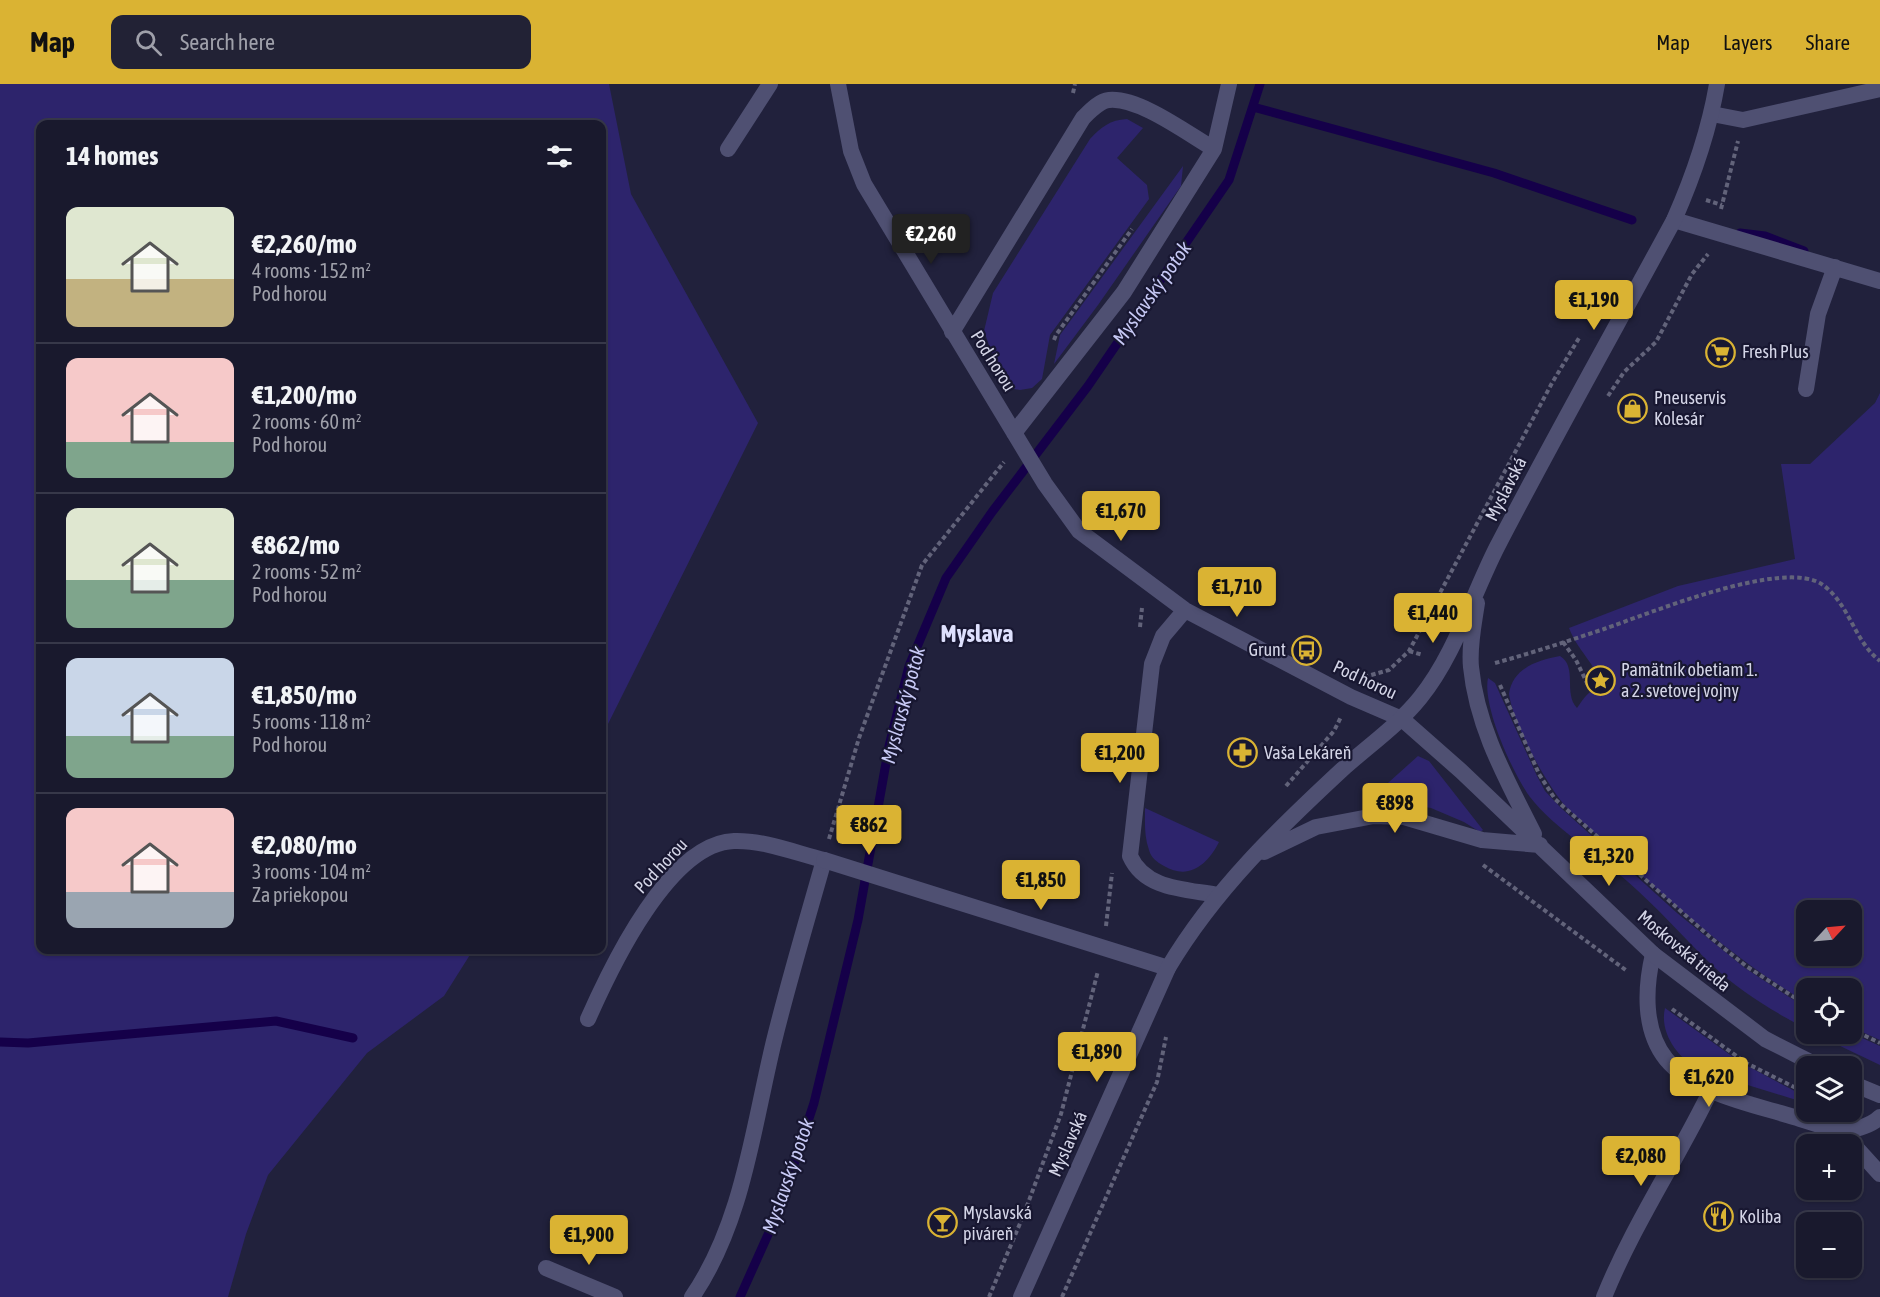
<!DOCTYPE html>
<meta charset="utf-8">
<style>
:root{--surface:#19192d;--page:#222235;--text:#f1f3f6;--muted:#9fa0aa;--line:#373849;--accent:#dab333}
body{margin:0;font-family:"Asap Condensed",sans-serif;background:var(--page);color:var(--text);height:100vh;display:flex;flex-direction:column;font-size:22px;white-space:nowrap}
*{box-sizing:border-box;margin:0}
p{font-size:20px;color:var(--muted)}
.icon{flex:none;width:33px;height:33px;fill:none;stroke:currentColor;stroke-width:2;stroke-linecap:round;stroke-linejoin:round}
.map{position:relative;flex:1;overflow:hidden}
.drawer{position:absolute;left:36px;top:36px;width:570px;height:834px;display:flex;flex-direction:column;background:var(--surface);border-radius:12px;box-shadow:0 2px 4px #0004,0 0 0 2px var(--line)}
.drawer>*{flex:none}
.needle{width:39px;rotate:64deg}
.tools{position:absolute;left:1796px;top:816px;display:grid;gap:12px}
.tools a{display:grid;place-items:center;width:66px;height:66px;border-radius:12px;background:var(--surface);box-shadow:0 2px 4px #0004,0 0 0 2px var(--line);font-size:30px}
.price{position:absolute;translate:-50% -51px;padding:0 14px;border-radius:6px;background:var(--accent);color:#111;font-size:20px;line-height:39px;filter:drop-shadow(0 2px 3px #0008)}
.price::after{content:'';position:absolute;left:50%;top:36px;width:18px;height:14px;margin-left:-9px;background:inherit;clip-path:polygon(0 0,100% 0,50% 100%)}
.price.on{background:#222;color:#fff}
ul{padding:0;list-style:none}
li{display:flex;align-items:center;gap:18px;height:150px;padding:0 30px}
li+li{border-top:2px solid var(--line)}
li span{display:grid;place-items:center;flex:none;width:168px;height:120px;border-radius:12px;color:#555}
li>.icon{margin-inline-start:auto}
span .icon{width:72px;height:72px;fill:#fffc;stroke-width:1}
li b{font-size:26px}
h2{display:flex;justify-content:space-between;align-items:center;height:72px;padding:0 30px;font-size:26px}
header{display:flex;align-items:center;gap:36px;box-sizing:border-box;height:84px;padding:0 30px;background:var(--accent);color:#111}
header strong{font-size:28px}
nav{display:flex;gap:33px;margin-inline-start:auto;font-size:21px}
.search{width:420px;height:54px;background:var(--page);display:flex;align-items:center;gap:15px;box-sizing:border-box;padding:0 21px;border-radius:12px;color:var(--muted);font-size:22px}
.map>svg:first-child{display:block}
</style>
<header>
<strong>Map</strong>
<div class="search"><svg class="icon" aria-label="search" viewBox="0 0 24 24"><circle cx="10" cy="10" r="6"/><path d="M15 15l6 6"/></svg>Search here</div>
<nav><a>Map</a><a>Layers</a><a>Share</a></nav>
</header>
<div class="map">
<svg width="1880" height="1213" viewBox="0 0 1880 1213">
<rect width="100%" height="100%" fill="#21213c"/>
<!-- green -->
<path fill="#2d246c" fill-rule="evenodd" d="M0,0H609L631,110L758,339L602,652V40H40V866H473L444,912L367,969L268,1091L246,1150L228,1213H0Z
M1127,35L1143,44L1117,74L1147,101L1149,115L1050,251L1042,295L1032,304L1020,306L1009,304L995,278L984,247L993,209L1090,55C1101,43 1110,36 1127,35Z
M1183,82L1181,102L1098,221L1054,280L1060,251Z
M1880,309V956L1851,943V904H1806V918C1718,866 1643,792 1567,724C1547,702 1513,640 1509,610C1512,585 1537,576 1560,572C1578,583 1563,609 1577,624C1584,614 1588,607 1600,603L1602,614C1603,584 1579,571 1569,544L1678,502L1795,475L1781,380H1810L1875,319ZM1806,826H1851V872H1806Z
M1488,594L1495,599L1537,692L1545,707L1561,724L1677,829L1745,884L1806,924V945C1773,927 1739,907 1712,881C1683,853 1657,823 1627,797C1597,770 1554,744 1530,713C1513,690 1482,622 1488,594Z
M1418,672L1429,677L1483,746L1480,748L1464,738L1431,724L1400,719L1368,720L1369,716Z
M1145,724L1219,758C1208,780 1189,797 1164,782C1157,778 1151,774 1149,766C1144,752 1145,738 1145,724Z
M1665,924L1740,978L1806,1013V1019L1699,986C1678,974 1659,949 1665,924Z
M1851,949L1880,962V981L1815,950Z"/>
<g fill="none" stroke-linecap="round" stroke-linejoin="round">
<!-- stream -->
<path stroke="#150049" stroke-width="9" d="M1253,23L1494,89L1632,136
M1740,149L1765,152L1804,167
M0,958L28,959L276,937L353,954
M740,1213L779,1126L814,1019L858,836L889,662L909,582L946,494L992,428L1088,302L1229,96L1260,0"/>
<!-- path -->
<path stroke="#62637a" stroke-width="4" stroke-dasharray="4.5 3" stroke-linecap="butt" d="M1073,9L1075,0
M1706,116L1722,121
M1721,125L1738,57
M1054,256L1056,251L1132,145
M1608,312L1624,288L1656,258L1692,190L1708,170
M1140,543L1142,524
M1563,558L1576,576L1588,601
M1409,567L1423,571
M1495,579C1532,569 1568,557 1604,545C1648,530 1785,473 1823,501C1850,521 1854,557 1880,577
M1364,593L1389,586L1409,567L1552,299L1579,254
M1500,601L1539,690L1555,715L1710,853L1746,882L1806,921
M1286,702L1334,647L1341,633
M829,755L859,654L922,481L1004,378
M1483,781L1627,887
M1106,842L1112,789
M1672,925L1746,979L1806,1009
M1851,945L1880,959
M989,1213L1024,1130L1061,1030L1098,887
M1062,1213L1157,998L1166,953"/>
<!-- service -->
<path stroke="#4f5072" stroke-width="16" d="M728,65L770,0
M1674,136L1880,197
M1806,305L1818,230L1835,183
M588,935C611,883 669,759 734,757C764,756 796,769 824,776C807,836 789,896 774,957C753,1043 743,1139 692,1213"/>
<!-- minor -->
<path stroke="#4f5072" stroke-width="16" d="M838,0L851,67L864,100L1045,400L1079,447L1185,526L1351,613L1402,635
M1712,30L1743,36L1880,5
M1214,65L1229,0
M952,248L1083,34C1090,27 1099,17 1109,16C1139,13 1188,50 1214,65L1124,208L1014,349
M1185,526L1163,552L1152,580L1130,772C1145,806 1186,805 1218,811
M824,776L1168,884
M1653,870C1645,904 1643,946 1666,975C1695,1010 1752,1020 1794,1033C1808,1037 1823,1043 1838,1046C1851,1048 1871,1042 1880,1033
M1840,1046L1880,1090
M546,1184L615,1213
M1604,1213C1633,1141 1677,1076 1711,1006"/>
<!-- tertiary -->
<path stroke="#4f5072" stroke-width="16" d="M1477,519C1474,539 1469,562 1471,583C1477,644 1507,696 1534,750
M1402,635L1461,687L1653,870L1765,955L1818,982
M1264,768L1316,743L1374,732L1404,733L1482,756L1540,761
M1851,999L1880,1011
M1021,1213L1168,884C1215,805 1279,744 1346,682C1371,660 1399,640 1420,614C1455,571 1472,512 1497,463C1554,353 1615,245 1674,136C1693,93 1709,47 1717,0"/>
</g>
<!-- icons -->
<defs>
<symbol id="supermarket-ring" viewBox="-11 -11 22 22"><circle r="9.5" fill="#181731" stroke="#dab333" stroke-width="1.5"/><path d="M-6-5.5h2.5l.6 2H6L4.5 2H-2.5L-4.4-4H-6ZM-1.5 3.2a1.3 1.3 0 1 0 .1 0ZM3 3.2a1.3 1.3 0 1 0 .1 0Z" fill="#dab333"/></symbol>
<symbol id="shop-ring" viewBox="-11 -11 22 22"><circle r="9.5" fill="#181731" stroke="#dab333" stroke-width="1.5"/><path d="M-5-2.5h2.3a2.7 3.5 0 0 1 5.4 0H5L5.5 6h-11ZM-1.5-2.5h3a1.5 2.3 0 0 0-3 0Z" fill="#dab333"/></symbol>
<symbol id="bus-ring" viewBox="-11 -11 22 22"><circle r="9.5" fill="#181731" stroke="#dab333" stroke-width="1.5"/><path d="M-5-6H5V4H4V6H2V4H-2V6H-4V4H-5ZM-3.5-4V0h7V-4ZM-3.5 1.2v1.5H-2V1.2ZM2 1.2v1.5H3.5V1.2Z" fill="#dab333"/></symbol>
<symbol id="sight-ring" viewBox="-11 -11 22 22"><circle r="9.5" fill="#181731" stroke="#dab333" stroke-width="1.5"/><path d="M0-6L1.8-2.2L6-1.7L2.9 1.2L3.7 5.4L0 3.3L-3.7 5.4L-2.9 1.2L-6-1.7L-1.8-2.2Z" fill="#dab333"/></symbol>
<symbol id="pharmacy-ring" viewBox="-11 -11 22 22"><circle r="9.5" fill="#181731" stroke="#dab333" stroke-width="1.5"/><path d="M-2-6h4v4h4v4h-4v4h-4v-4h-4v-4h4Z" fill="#dab333"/></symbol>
<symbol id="restaurant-ring" viewBox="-11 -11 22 22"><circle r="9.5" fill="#181731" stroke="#dab333" stroke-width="1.5"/><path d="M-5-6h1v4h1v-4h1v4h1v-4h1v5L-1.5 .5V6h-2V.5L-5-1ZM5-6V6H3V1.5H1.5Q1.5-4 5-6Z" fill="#dab333"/></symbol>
<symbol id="bar-ring" viewBox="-11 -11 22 22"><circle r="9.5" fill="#181731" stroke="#dab333" stroke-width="1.5"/><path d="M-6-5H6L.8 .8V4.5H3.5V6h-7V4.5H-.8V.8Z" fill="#dab333"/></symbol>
</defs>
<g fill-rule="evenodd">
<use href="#supermarket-ring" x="1704" y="252" width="33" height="33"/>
<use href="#shop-ring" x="1616" y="308" width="33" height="33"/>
<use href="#bus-ring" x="1290" y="550" width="33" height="33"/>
<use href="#sight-ring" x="1584" y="580" width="33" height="33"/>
<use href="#pharmacy-ring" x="1226" y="652" width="33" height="33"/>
<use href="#restaurant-ring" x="1702" y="1116" width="33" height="33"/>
<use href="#bar-ring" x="926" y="1122" width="33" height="33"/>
</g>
<g text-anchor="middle" stroke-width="4.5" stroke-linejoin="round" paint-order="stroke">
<!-- poi labels -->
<g font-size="18" fill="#d4d5e7" stroke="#181731" text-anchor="start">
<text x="1742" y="274">Fresh Plus</text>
<text x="1654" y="320">Pneuservis<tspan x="1654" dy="21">Kolesár</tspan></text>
<text x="1286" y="572" text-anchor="end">Grunt</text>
<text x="1621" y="592">Pamätník obetiam 1.<tspan x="1621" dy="21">a 2. svetovej vojny</tspan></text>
<text x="1264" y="675">Vaša Lekáreň</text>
<text x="963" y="1135">Myslavská<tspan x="963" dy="21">piváreň</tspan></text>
<text x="1739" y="1139">Koliba</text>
</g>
<!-- street labels -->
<g font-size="18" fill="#d4d5e7" stroke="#181731">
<text transform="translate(993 277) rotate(58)" y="6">Pod horou</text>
<text transform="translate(1506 405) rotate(-63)" y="6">Myslavská</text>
<text transform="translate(1365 596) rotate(25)" y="6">Pod horou</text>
<text transform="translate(661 782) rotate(-47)" y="6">Pod horou</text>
<text transform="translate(1684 867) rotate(40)" y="6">Moskovská trieda</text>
<text transform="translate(1068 1060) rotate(-66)" y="6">Myslavská</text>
</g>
<!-- water labels -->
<g font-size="20" font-style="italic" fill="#c7c9f5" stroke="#181731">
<text transform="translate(1152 209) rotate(-55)" y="7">Myslavský potok</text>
<text transform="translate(903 621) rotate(-75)" y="7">Myslavský potok</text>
<text transform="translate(788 1092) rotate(-71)" y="7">Myslavský potok</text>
</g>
<!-- district labels -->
<g font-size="24" font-weight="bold" fill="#dee0fd" stroke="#181731">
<text x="977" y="558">Myslava</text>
</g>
</g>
</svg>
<div class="tools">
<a><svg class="needle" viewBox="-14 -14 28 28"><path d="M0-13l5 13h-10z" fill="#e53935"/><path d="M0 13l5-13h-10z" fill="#9fa0aa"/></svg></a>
<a><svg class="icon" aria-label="locate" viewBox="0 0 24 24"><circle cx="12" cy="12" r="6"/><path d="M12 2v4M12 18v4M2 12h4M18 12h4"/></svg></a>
<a><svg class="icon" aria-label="layers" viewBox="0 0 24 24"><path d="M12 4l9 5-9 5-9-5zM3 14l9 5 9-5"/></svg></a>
<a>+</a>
<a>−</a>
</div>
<b class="price on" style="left:931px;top:181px">€2,260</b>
<b class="price" style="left:1594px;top:247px">€1,190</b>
<b class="price" style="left:1121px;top:458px">€1,670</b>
<b class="price" style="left:1237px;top:534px">€1,710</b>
<b class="price" style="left:1433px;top:560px">€1,440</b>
<b class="price" style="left:1120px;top:700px">€1,200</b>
<b class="price" style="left:1395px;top:750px">€898</b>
<b class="price" style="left:869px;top:772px">€862</b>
<b class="price" style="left:1609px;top:803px">€1,320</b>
<b class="price" style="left:1041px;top:827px">€1,850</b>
<b class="price" style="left:1097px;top:999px">€1,890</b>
<b class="price" style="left:1709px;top:1024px">€1,620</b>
<b class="price" style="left:1641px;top:1103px">€2,080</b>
<b class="price" style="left:589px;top:1182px">€1,900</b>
<section class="drawer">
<h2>14 homes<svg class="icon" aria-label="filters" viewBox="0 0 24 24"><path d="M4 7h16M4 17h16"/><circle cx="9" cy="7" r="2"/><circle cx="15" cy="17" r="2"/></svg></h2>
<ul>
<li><span style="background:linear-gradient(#dfe7d0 60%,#c2b280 0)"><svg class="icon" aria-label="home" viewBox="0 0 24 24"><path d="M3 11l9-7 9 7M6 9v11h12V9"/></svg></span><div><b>€2,260/mo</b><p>4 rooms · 152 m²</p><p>Pod horou</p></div></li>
<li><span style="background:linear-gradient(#f6c9c9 70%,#7fa58c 0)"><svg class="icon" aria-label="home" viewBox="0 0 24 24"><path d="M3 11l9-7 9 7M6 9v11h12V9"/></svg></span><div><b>€1,200/mo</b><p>2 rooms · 60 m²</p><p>Pod horou</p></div></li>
<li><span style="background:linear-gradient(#dfe7d0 60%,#7fa58c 0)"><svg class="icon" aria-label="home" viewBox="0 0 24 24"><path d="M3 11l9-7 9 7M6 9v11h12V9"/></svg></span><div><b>€862/mo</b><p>2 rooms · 52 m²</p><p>Pod horou</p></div></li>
<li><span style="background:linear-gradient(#c9d6e8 65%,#7fa58c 0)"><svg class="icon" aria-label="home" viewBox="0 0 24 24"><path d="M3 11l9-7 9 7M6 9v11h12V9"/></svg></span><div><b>€1,850/mo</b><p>5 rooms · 118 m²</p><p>Pod horou</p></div></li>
<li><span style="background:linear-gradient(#f6c9c9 70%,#9aa5b1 0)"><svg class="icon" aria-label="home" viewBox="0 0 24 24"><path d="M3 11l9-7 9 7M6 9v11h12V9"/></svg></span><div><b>€2,080/mo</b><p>3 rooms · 104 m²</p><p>Za priekopou</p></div></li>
</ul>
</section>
</div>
